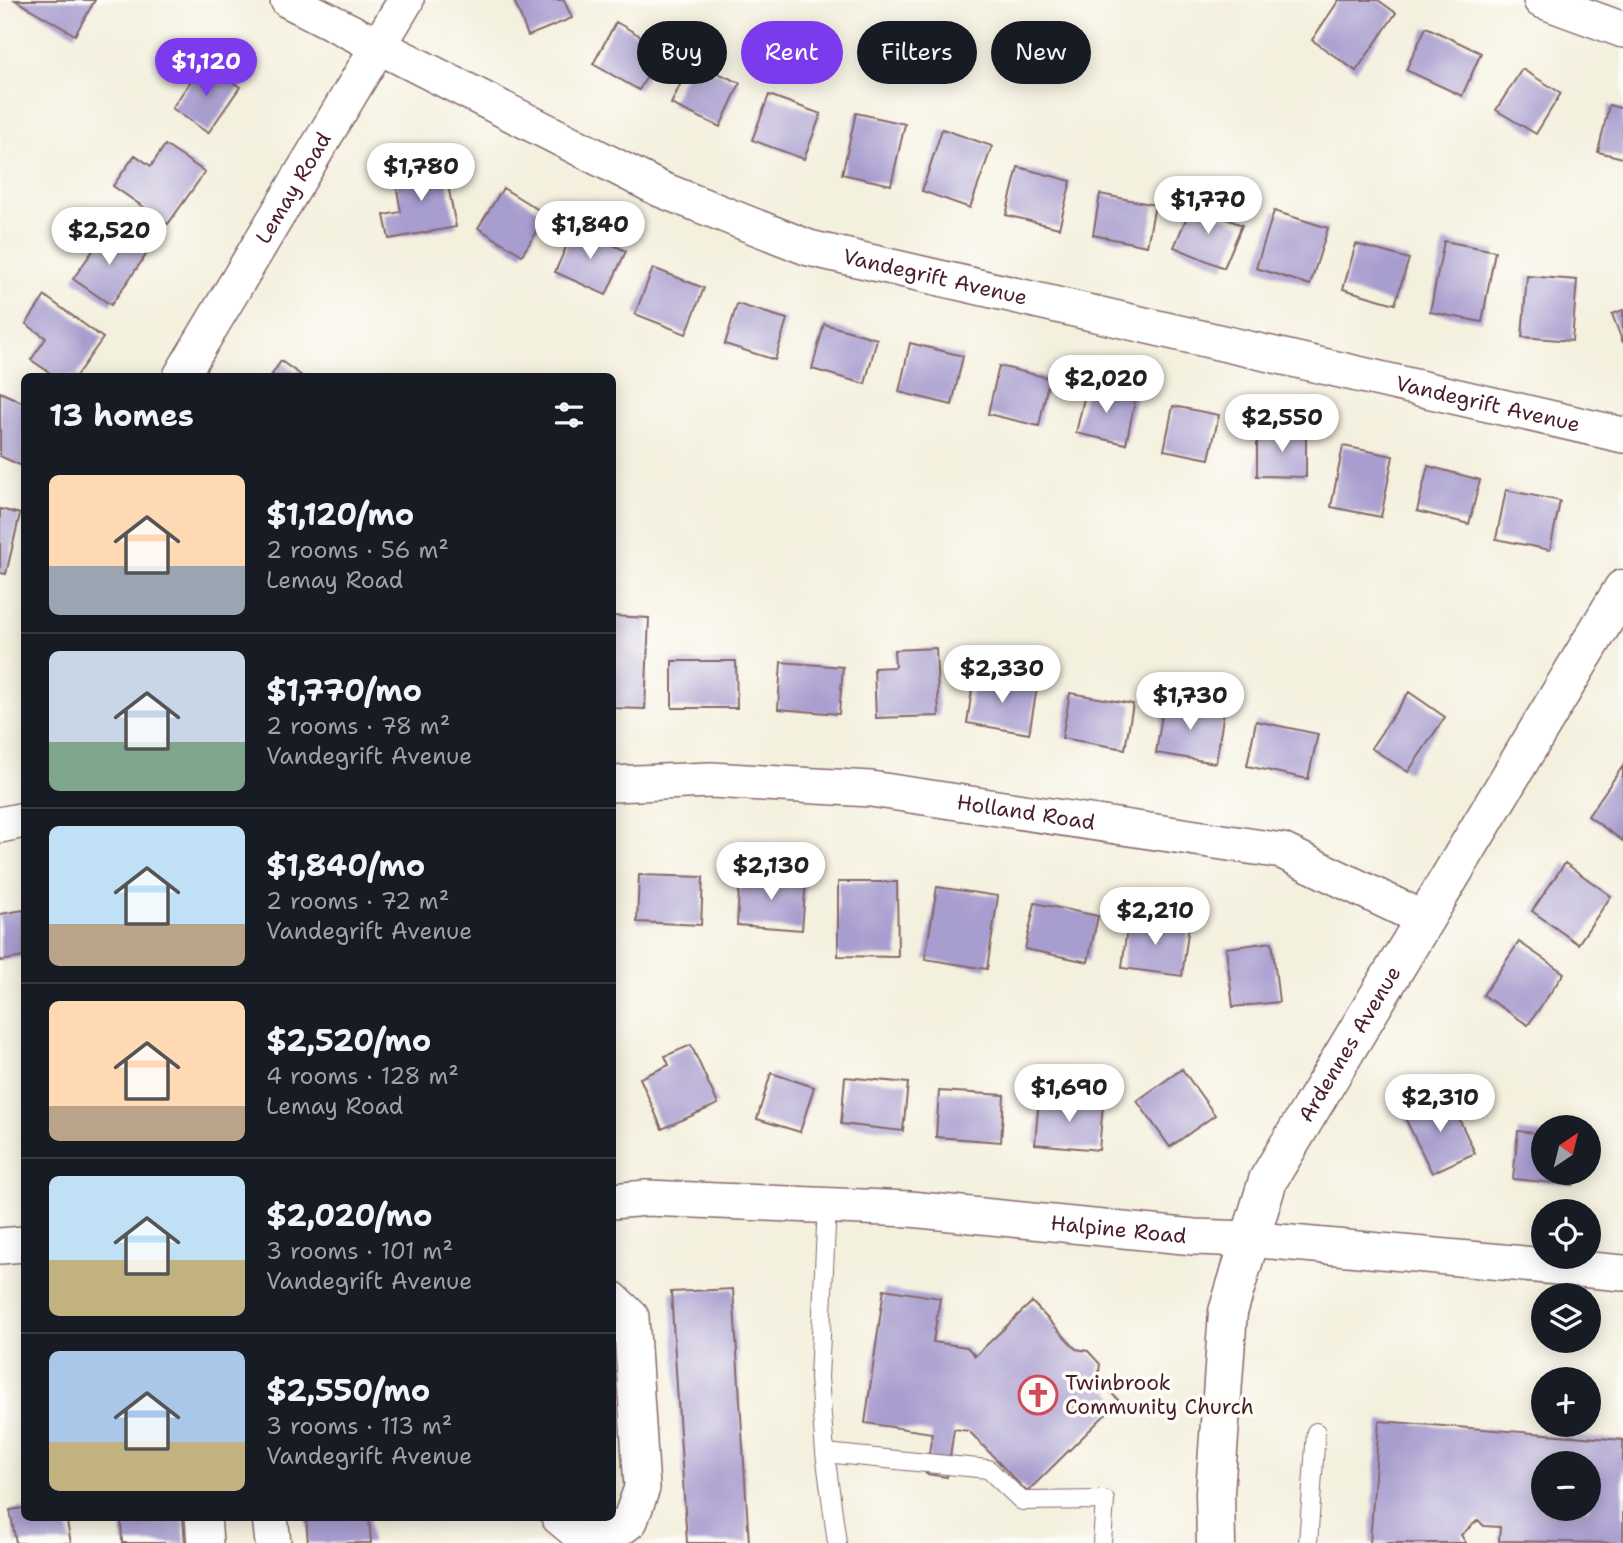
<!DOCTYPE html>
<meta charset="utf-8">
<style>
:root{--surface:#171b24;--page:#20242c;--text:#f1f3f6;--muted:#9ea1a6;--line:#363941;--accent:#7c3aed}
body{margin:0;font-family:"Shantell Sans",sans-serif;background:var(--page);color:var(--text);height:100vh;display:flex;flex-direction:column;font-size:26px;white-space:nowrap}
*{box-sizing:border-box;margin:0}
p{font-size:23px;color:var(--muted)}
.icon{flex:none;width:38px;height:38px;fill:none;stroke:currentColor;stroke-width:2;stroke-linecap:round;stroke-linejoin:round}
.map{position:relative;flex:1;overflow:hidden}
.details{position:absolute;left:21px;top:373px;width:595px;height:1148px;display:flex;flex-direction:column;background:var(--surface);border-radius:10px;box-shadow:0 4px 18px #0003}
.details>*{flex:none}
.banner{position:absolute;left:637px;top:21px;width:665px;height:63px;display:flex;gap:14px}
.needle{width:46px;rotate:35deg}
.fabs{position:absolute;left:1531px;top:1115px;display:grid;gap:14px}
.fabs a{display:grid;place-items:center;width:70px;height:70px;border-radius:50%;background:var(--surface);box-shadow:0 4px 18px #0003;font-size:35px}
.price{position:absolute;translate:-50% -60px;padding:0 16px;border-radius:24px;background:#fff;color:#222;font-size:23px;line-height:46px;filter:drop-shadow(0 2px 4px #0008)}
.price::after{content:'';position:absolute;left:50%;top:42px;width:21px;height:16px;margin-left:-10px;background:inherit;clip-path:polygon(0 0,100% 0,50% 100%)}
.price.selected{background:var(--accent);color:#fff}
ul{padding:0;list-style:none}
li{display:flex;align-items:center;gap:21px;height:175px;padding:0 28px}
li+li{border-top:2px solid var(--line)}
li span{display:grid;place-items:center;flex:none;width:196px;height:140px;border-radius:10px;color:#555}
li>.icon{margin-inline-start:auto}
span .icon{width:84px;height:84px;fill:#fffc;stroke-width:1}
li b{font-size:30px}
h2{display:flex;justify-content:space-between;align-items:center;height:84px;padding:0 28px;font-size:30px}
.pill{padding:0 24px;border-radius:32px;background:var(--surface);box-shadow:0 4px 18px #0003;font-size:24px;line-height:63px}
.pill.selected{background:var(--accent);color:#fff}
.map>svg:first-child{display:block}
</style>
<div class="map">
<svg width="1623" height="1543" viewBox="0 0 1623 1543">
<rect width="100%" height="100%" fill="#fdfcf7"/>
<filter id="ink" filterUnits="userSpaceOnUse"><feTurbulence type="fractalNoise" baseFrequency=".0143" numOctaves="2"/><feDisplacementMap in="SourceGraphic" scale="14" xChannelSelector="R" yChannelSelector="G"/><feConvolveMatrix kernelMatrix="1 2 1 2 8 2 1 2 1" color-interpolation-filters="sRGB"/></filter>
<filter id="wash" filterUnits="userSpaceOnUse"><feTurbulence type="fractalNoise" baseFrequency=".00686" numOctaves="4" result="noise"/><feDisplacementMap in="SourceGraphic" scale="28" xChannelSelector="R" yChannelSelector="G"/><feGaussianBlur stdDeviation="1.57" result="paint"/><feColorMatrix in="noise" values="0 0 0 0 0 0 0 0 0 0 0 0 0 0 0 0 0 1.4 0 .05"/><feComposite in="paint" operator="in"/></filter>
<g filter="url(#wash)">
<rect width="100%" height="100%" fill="#f4f0de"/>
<g id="blocks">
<!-- building -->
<path fill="#a89dcf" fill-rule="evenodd" d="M15,0H95L75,35Z
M514,0H564L572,18L528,36Z
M1339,0H1378L1396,13L1356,71L1312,40Z
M616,22L663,49L639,90L593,64Z
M1426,27L1481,53L1462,96L1406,70Z
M691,61L740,83L720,127L671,104Z
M204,62L240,87L208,133L172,108Z
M1522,69L1561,93L1536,134L1496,110Z
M769,95L821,114L804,159L752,140Z
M1609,105L1623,109V158L1598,152Z
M856,113L905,124L891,185L842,174Z
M942,129L992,146L970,208L922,191Z
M165,145L205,172L168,224L113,186L135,155L151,166Z
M444,164L456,227L389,239L384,215L401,212L394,173Z
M1018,167L1071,181L1059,228L1006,215Z
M503,188L547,215L522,255L478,228Z
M1100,194L1155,205L1147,246L1093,235Z
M1192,205L1242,225L1224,268L1174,247Z
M1274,211L1328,228L1310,285L1256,268Z
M575,227L626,251L606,295L555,272Z
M108,229L146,255L111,305L73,279Z
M1444,241L1495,251L1482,322L1430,312Z
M1356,244L1409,259L1395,304L1343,289Z
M653,268L704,288L686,334L635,314Z
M1527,276L1577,280L1572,341L1522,337Z
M45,296L103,338L76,376H55L31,360L46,338L26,324Z
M737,304L787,319L775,360L725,344Z
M1623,310V343L1612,314Z
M824,324L877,339L865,384L812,369Z
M910,343L963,356L952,405L899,392Z
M281,361L302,376H271Z
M999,366L1049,378L1039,426L988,414Z
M1087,385L1136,396L1126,444L1076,433Z
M0,392L24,403V467L0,456Z
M1173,406L1219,415L1209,459L1164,450Z
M1257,431L1306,432V477L1257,476Z
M1343,446L1393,456L1381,517L1331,507Z
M1428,466L1480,480L1469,524L1417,511Z
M1506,490L1560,501L1550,550L1496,539Z
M0,509L20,514L6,574L0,573Z
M612,616L649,618L645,709L612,708Z
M936,648L939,716L876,718L874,668L895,667L894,650Z
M672,661H736L737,708H672Z
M781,662L843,667L839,714L778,709Z
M974,677L1037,688L1029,734L967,723Z
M1409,692L1445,717L1408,772L1371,748Z
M1070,693L1133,704L1125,749L1062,738Z
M1164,701L1224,711L1216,763L1156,753Z
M1256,721L1318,734L1308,779L1247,766Z
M1623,766V841L1588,816Z
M1565,863L1611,896L1578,944L1532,911Z
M740,874L806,879L802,930L737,925Z
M639,875L703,877L701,925L637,922Z
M838,882H897L898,957L838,956Z
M937,887L998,896L987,969L925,959Z
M1035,903L1098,916L1088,962L1025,949Z
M24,910V957L0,961V914Z
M1128,918L1189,926L1182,976L1122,968Z
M1272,942L1279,1002L1233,1007L1226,948Z
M1519,942L1564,973L1528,1025L1483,995Z
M691,1045L718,1104L662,1129L640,1078L669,1065L665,1056Z
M1182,1069L1215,1115L1170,1147L1137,1101Z
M771,1073L814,1087L800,1132L757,1119Z
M845,1077L908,1083L903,1131L841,1124Z
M939,1091L1004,1095L1001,1142L936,1137Z
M1448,1095L1475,1153L1432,1173L1404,1116Z
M1039,1098L1103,1104L1099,1150L1035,1144Z
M1518,1131L1544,1134V1172H1575L1573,1185L1513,1179Z
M733,1289L749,1543H687L671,1292Z
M884,1289L940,1298L933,1342L967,1347L975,1356L1032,1302L1076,1349L1088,1351L1100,1364L1098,1379L1119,1401L1027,1492L969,1431L954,1429L947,1477L926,1474L932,1433L865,1423Z
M1379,1421L1623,1440V1543L1499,1541L1500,1527L1484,1526L1478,1520L1461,1535L1466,1543H1370ZM1544,1463H1589V1508H1544Z
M24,1508V1517H66L71,1543H16L10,1510Z
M121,1517H183L185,1543H122Z
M306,1517H369L371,1543H308Z"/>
</g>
</g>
<g filter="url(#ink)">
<use href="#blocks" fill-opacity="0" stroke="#86686a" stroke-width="2"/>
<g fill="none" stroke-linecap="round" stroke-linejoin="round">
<defs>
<path id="service" d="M827,1205L819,1378L825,1453L837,1543
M825,1453L988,1469L1022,1501L1105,1500L1102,1543
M1308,1543L1316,1432"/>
<g id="minor">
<path id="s1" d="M288,0L660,189L809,248L1623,435"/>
<path d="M1541,0L1623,30"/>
<path id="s2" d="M181,376L406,0"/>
<path id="s3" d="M612,784L711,780L871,789L1282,851L1424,919"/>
<path d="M0,825L24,820"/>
<path id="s4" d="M612,1201L647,1198L910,1209L1194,1237L1248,1239L1623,1273"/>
<path d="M0,1246L24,1244"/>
<path d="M203,1517L205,1543"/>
<path d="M270,1517L273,1543"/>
<path d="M559,1517L577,1532L611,1535L630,1521L642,1488L631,1317L612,1299"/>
</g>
<g id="tertiary">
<path id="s5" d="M1216,1543L1215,1492L1228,1312L1268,1180L1623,589"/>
</g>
</defs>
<!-- service casing -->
<use href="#service" stroke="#86686a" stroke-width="20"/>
<!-- minor casing -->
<use href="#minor" stroke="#86686a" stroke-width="38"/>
<!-- tertiary casing -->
<use href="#tertiary" stroke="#86686a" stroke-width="41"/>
<!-- service -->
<use href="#service" stroke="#fff" stroke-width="18"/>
<!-- minor -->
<use href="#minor" stroke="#fff" stroke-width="35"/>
<!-- tertiary -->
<use href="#tertiary" stroke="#fff" stroke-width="38"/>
</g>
</g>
<!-- icons -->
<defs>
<symbol id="church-ring" viewBox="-11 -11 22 22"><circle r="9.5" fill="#fdfcf7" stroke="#d1495b" stroke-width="1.5"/><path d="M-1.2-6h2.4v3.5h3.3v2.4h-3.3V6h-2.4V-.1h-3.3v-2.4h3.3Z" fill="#d1495b"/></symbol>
</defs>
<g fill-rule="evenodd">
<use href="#church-ring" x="1016" y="1373" width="44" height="44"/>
</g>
<g text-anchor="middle" stroke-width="7" stroke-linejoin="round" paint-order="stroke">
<!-- street labels -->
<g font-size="21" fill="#4a1f2b" stroke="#fdfcf7">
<text dy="7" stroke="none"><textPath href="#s2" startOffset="219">Lemay Road</textPath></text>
<text dy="7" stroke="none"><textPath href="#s1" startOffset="707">Vandegrift Avenue</textPath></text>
<text dy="7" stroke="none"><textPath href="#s1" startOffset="1274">Vandegrift Avenue</textPath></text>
<text dy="7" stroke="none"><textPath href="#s3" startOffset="416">Holland Road</textPath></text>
<text dy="7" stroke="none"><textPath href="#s5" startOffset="528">Ardennes Avenue</textPath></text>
<text dy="7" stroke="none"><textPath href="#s4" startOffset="508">Halpine Road</textPath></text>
</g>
<!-- poi labels -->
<g font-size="21" fill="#4a1f2b" stroke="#fdfcf7" text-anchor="start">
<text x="1065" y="1390">Twinbrook<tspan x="1065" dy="24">Community Church</tspan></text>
</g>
</g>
</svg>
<div class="fabs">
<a><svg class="needle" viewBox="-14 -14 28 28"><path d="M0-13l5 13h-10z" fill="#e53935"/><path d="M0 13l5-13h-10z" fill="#9ea1a6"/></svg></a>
<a><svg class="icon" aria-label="locate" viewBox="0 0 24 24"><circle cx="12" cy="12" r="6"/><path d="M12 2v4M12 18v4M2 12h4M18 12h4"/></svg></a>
<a><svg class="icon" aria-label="layers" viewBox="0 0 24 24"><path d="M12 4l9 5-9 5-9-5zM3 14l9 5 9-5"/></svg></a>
<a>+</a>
<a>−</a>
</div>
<b class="price selected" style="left:206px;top:98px">$1,120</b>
<b class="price" style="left:421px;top:203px">$1,780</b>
<b class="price" style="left:1208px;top:236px">$1,770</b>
<b class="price" style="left:590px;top:261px">$1,840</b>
<b class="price" style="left:109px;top:267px">$2,520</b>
<b class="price" style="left:1106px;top:415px">$2,020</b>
<b class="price" style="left:1282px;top:454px">$2,550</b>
<b class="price" style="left:1002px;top:705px">$2,330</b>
<b class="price" style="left:1190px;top:732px">$1,730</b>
<b class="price" style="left:771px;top:902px">$2,130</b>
<b class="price" style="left:1155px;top:947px">$2,210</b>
<b class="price" style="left:1069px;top:1124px">$1,690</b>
<b class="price" style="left:1440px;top:1134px">$2,310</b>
<div class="banner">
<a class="pill">Buy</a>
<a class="pill selected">Rent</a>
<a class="pill">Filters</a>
<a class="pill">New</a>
</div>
<section class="details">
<h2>13 homes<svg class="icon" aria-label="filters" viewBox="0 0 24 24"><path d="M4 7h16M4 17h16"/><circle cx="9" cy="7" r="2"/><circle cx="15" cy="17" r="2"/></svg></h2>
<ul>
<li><span style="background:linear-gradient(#ffd9b3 65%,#9aa5b1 0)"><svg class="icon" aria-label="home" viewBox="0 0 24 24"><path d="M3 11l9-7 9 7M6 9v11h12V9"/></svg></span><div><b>$1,120/mo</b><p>2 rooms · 56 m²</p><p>Lemay Road</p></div></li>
<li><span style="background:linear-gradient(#c9d6e8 65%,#7fa58c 0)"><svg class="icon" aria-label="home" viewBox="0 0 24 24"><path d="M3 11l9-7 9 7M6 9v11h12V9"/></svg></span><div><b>$1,770/mo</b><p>2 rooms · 78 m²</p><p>Vandegrift Avenue</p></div></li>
<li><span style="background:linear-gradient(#bfe0f5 70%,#b9a48a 0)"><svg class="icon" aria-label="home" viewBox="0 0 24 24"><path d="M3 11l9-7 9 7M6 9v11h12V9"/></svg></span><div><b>$1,840/mo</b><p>2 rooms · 72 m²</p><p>Vandegrift Avenue</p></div></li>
<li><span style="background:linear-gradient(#ffd9b3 75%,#b9a48a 0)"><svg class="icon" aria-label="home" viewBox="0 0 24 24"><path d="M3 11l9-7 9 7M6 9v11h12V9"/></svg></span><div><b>$2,520/mo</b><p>4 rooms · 128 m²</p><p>Lemay Road</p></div></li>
<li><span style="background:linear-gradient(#bfe0f5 60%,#c2b280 0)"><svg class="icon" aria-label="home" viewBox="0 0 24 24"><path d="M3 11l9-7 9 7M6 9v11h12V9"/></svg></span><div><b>$2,020/mo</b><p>3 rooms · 101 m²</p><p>Vandegrift Avenue</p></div></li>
<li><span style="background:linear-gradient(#a9c7e8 65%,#c2b280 0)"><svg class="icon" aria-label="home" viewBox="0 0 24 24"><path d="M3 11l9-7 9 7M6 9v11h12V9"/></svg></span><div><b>$2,550/mo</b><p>3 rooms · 113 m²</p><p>Vandegrift Avenue</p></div></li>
</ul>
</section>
</div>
